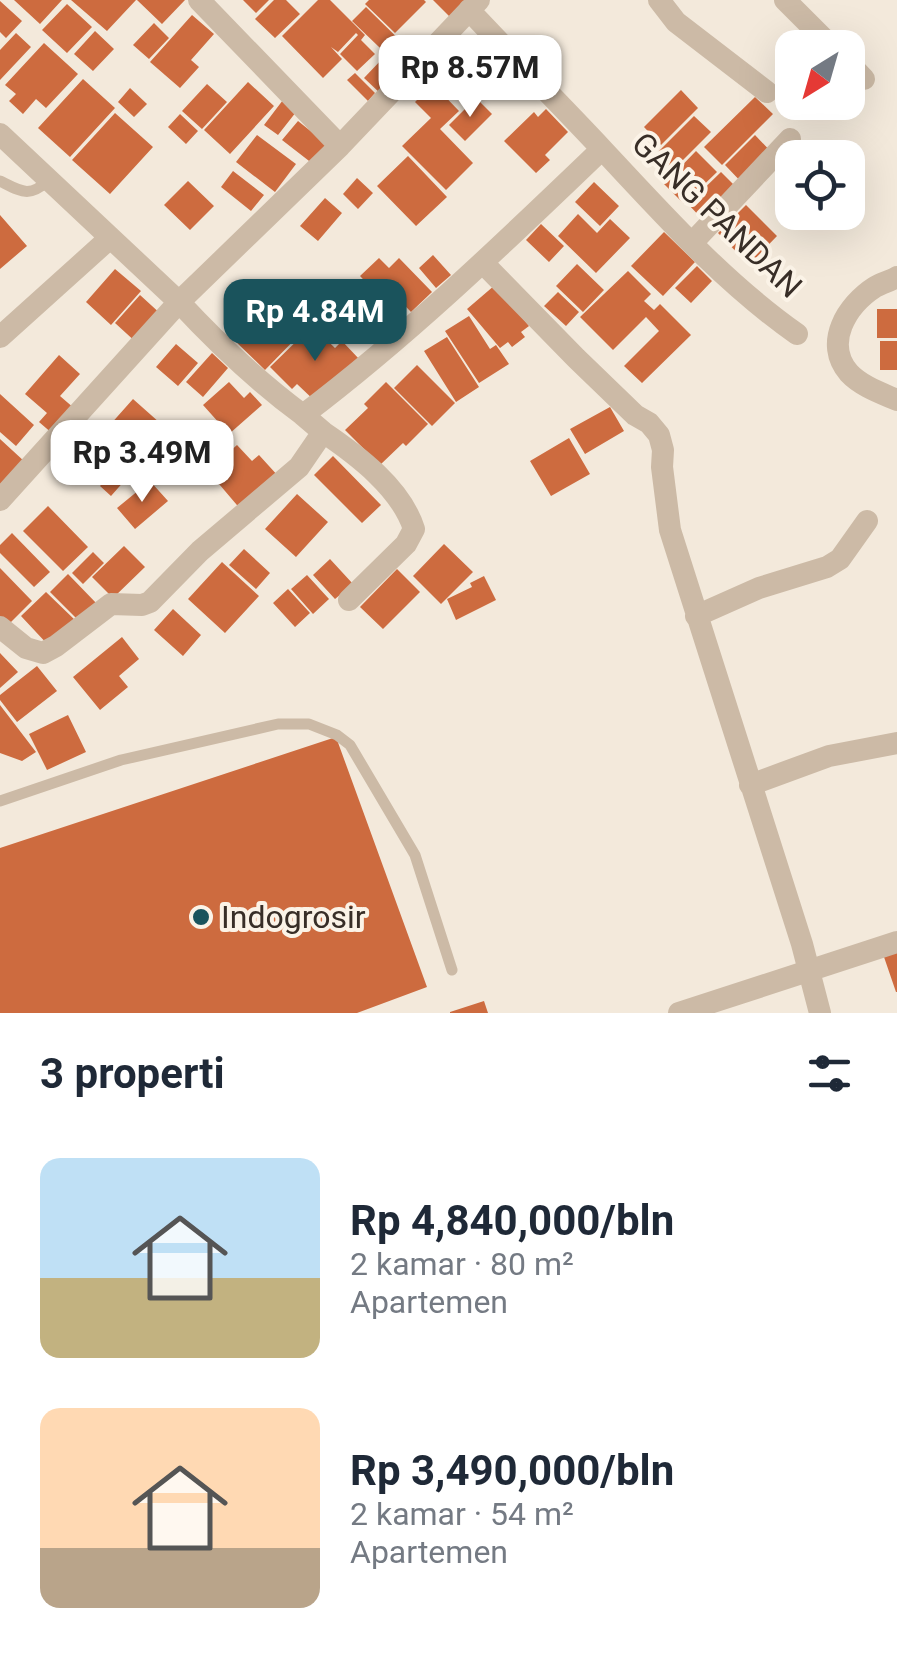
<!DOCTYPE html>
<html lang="id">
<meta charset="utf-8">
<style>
:root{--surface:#fff;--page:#f6f6f7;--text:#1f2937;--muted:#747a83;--accent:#1a535c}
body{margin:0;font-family:Roboto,sans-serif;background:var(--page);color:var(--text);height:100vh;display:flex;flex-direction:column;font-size:38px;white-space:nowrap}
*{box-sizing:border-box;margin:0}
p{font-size:32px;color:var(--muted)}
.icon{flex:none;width:55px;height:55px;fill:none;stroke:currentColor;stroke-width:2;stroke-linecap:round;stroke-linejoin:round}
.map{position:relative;height:1013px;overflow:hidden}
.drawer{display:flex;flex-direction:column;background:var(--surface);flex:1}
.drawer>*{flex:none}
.needle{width:65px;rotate:217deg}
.tools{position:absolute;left:775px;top:30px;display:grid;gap:20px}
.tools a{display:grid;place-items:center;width:90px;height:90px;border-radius:20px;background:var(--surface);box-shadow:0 10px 40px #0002;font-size:50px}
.price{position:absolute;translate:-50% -85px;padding:0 22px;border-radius:20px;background:#fff;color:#222;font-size:32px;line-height:65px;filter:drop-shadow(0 2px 5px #0008)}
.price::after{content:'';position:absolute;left:50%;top:60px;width:30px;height:22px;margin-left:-15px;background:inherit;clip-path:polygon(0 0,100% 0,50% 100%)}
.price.active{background:var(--accent);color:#fff}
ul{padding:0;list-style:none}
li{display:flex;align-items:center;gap:30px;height:250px;padding:0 40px}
li span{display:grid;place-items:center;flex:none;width:280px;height:200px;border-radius:20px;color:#555}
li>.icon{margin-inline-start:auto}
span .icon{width:120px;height:120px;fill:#fffc;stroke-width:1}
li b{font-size:42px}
h2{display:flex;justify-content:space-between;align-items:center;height:120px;padding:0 40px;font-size:42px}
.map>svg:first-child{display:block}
</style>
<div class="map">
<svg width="897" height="1013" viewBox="0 0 897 1013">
<rect width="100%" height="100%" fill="#f3e9db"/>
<!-- building -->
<path fill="#cd6b3f" d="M14,0H62L40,24Z
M71,0H136L107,31Z
M137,0H185L162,24Z
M243,0H269L256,13Z
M274,0H286L300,14L275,38L255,19Z
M318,0H330L365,35L361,40L375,54L357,71L340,54L358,35L356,33L338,52L331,47L342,59L323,78L282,36Z
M369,0H424L426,2L395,33L365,4Z
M433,0H472L453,20Z
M0,1L22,21L6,38L0,32Z
M67,4L92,27L67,53L42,30Z
M366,7L417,57L404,71L352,21Z
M192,15L214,34L191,60L199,67L180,88L150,62Z
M154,23L169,38L149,59L133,45Z
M95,31L114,49L93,71L74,54Z
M16,33L31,47L0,80V50Z
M478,36L504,63L477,90L450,63Z
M44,43L78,74L46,108L36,99L23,114L9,101L16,94L5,85Z
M384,57L401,73L381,94L364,78Z
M355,73L375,93L368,101L347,80Z
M458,76L476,94L464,106L446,87Z
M83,79L115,108L70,157L38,128Z
M248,82L274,106L230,154L204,130Z
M207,84L227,102L202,129L182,111Z
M433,84L459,111L440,129L473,163L446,190L402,146L431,118L415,102Z
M130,88L147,104L134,117L118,102Z
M681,90L698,108L661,145L644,127Z
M286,96L300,107L278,135L264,125Z
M755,97L773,114L722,165L704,147Z
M476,98L492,114L465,141L449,125Z
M546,109L568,132L545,155L550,160L536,173L504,141L534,112L538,117Z
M115,113L153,147L110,194L72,160Z
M180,114L198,131L186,144L168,127Z
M694,116L711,132L670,173L654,156Z
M298,121L328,145L313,164L282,140Z
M257,135L296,164L275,192L236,162Z
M755,135L776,157L746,187L725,165Z
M696,151L717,172L684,204L664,184Z
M408,156L447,197L416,226L377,186Z
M233,171L264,195L251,211L221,187Z
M721,172L737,188L704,221L688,204Z
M357,178L373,193L358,209L343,194Z
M188,181L214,206L190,230L164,205Z
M594,182L619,206L600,226L575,202Z
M325,198L342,213L318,241L300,226Z
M746,205L777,236L749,265L718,233Z
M578,214L597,233L610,219L630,238L596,273L558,236Z
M0,215L27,246L0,269Z
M541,224L564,246L549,262L526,240Z
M664,232L695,262L663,296L631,266Z
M433,255L451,275L436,288L419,268Z
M379,258L389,268L399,258L432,292L411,312L392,292L383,300L360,276Z
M577,264L604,290L583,312L556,286Z
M697,266L712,281L691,303L675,288Z
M115,269L141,291L111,325L86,302Z
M628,271L651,294L644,301L654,310L660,304L691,335L642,383L624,366L659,331L646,317L613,350L580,317Z
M495,285L529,326L521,332L525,337L512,347L508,342L500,348L467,309Z
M558,292L579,312L566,326L544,306Z
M140,295L163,316L138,344L115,323Z
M281,305L305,329L265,370L232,338L259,310L268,319Z
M877,309H897V338H877Z
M469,316L490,349L496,345L509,364L479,383L445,331Z
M312,326L335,348L342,341L360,360L316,402L297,384L292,389L270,367Z
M447,337L479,387L456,402L424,351Z
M880,341H897V370H880Z
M176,344L198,363L178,386L156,367Z
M212,353L228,368L203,397L186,382Z
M59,355L80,374L60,396L75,409L53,434L39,422L47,413L25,394Z
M417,365L455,403L432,426L394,388Z
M229,382L244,398L250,392L262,405L229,434L203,405Z
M386,382L428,424L406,446L403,443L380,465L345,430L368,408L364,404Z
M0,394L34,425L16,446L0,432Z
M133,399L160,423L137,450L109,426Z
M610,407L624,431L585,454L570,429Z
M97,436L119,455L98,479L77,460Z
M569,438L590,474L551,496L530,461Z
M0,439L25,462L0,491Z
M237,445L252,461L259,455L279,477L242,511L208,471Z
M130,452L141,462L111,496L100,486Z
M333,456L381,505L362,523L314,475Z
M150,481L168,501L135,529L117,508Z
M297,494L328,522L296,557L265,529Z
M48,506L88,547L63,571L23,531Z
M12,533L50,572L34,587L0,553V545Z
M444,544L473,572L441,604L413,576Z
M124,546L145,567L113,598L92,577Z
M244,549L270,573L256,589L229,565Z
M93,552L104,563L83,584L72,573Z
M330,559L353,584L335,599L313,575Z
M222,562L259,596L225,633L188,599Z
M0,568L32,601L8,625L0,617Z
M397,569L420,592L383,629L360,607Z
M68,574L99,606L81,623L50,592Z
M307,575L329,599L313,614L291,589Z
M484,576L496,600L456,620L447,599L472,587L470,583Z
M288,589L310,613L295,627L273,603Z
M46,592L76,621L50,647L21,616Z
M173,609L201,635L183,656L154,630Z
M122,637L139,659L119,676L128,687L100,710L73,677Z
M0,653L18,672L0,688Z
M37,666L57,691L17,722L0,700V695Z
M0,705L36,752L22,761L0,753Z
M68,715L86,752L47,770L29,734Z
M336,737L427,987L357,1013H0V848Z
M897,952V992H896L884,957Z
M484,1001L488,1013H450V1012Z"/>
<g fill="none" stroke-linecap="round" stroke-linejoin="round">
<!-- lane -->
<path stroke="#ccbaa6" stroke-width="11" d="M0,181C22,192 29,198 49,180
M0,801L121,760L278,724H309L337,735L350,745L415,855L452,970"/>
<!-- street -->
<path stroke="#ccbaa6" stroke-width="22" d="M199,0L340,146
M659,0L676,22L767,92
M785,0L833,48
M469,10C513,57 558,102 602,149C663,214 723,282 797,334
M848,62L864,79
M0,134L179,302L340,146L479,0
M692,243L790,139
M483,263L576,358L635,415L649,423L659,435L663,450L662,467L670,530L802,944L820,1013
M897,277C890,281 882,283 875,287C847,305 823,343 849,373C861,386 881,393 897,400
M0,337L110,238
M323,432C357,455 401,488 414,529L406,544L349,600
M0,500L179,302C218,344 257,381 303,415C410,334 506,241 602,149
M696,616L759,588L827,567L840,559L867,521
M0,627L26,648L43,653L56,646L111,604L142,605L150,602L200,551L299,467L323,432L303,415
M750,785L829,756L897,743
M679,1013L897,942"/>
</g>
<!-- markers -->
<circle fill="#1a535c" stroke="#fbf3e7" stroke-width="4" cx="201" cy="917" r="10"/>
<g text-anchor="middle" stroke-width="8" stroke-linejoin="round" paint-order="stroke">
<!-- street labels -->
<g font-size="32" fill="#382e27" stroke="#fbf3e7">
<text transform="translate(717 215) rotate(44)" y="11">GANG PANDAN</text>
</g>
<!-- poi labels -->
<g font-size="32" fill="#382e27" stroke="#fbf3e7" text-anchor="start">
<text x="221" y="928">Indogrosir</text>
</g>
</g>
</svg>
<div class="tools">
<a><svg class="needle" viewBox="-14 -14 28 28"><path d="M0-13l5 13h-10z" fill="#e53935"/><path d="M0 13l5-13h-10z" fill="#747a83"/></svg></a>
<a><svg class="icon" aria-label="locate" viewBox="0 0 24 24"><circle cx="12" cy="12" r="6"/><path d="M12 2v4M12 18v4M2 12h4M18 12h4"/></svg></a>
</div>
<b class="price" style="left:470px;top:120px">Rp 8.57M</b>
<b class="price active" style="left:315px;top:364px">Rp 4.84M</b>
<b class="price" style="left:142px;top:505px">Rp 3.49M</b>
</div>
<section class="drawer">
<h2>3 properti<svg class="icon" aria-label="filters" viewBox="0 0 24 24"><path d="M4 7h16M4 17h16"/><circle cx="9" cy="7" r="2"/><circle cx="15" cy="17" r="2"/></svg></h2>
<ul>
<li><span style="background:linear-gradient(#bfe0f5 60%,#c2b280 0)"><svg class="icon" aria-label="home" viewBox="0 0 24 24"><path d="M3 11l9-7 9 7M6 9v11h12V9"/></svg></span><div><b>Rp 4,840,000/bln</b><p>2 kamar · 80 m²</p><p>Apartemen</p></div></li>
<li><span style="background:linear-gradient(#ffd9b3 70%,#b9a48a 0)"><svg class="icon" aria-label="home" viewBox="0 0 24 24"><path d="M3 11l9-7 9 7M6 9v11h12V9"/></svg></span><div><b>Rp 3,490,000/bln</b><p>2 kamar · 54 m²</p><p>Apartemen</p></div></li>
</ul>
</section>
